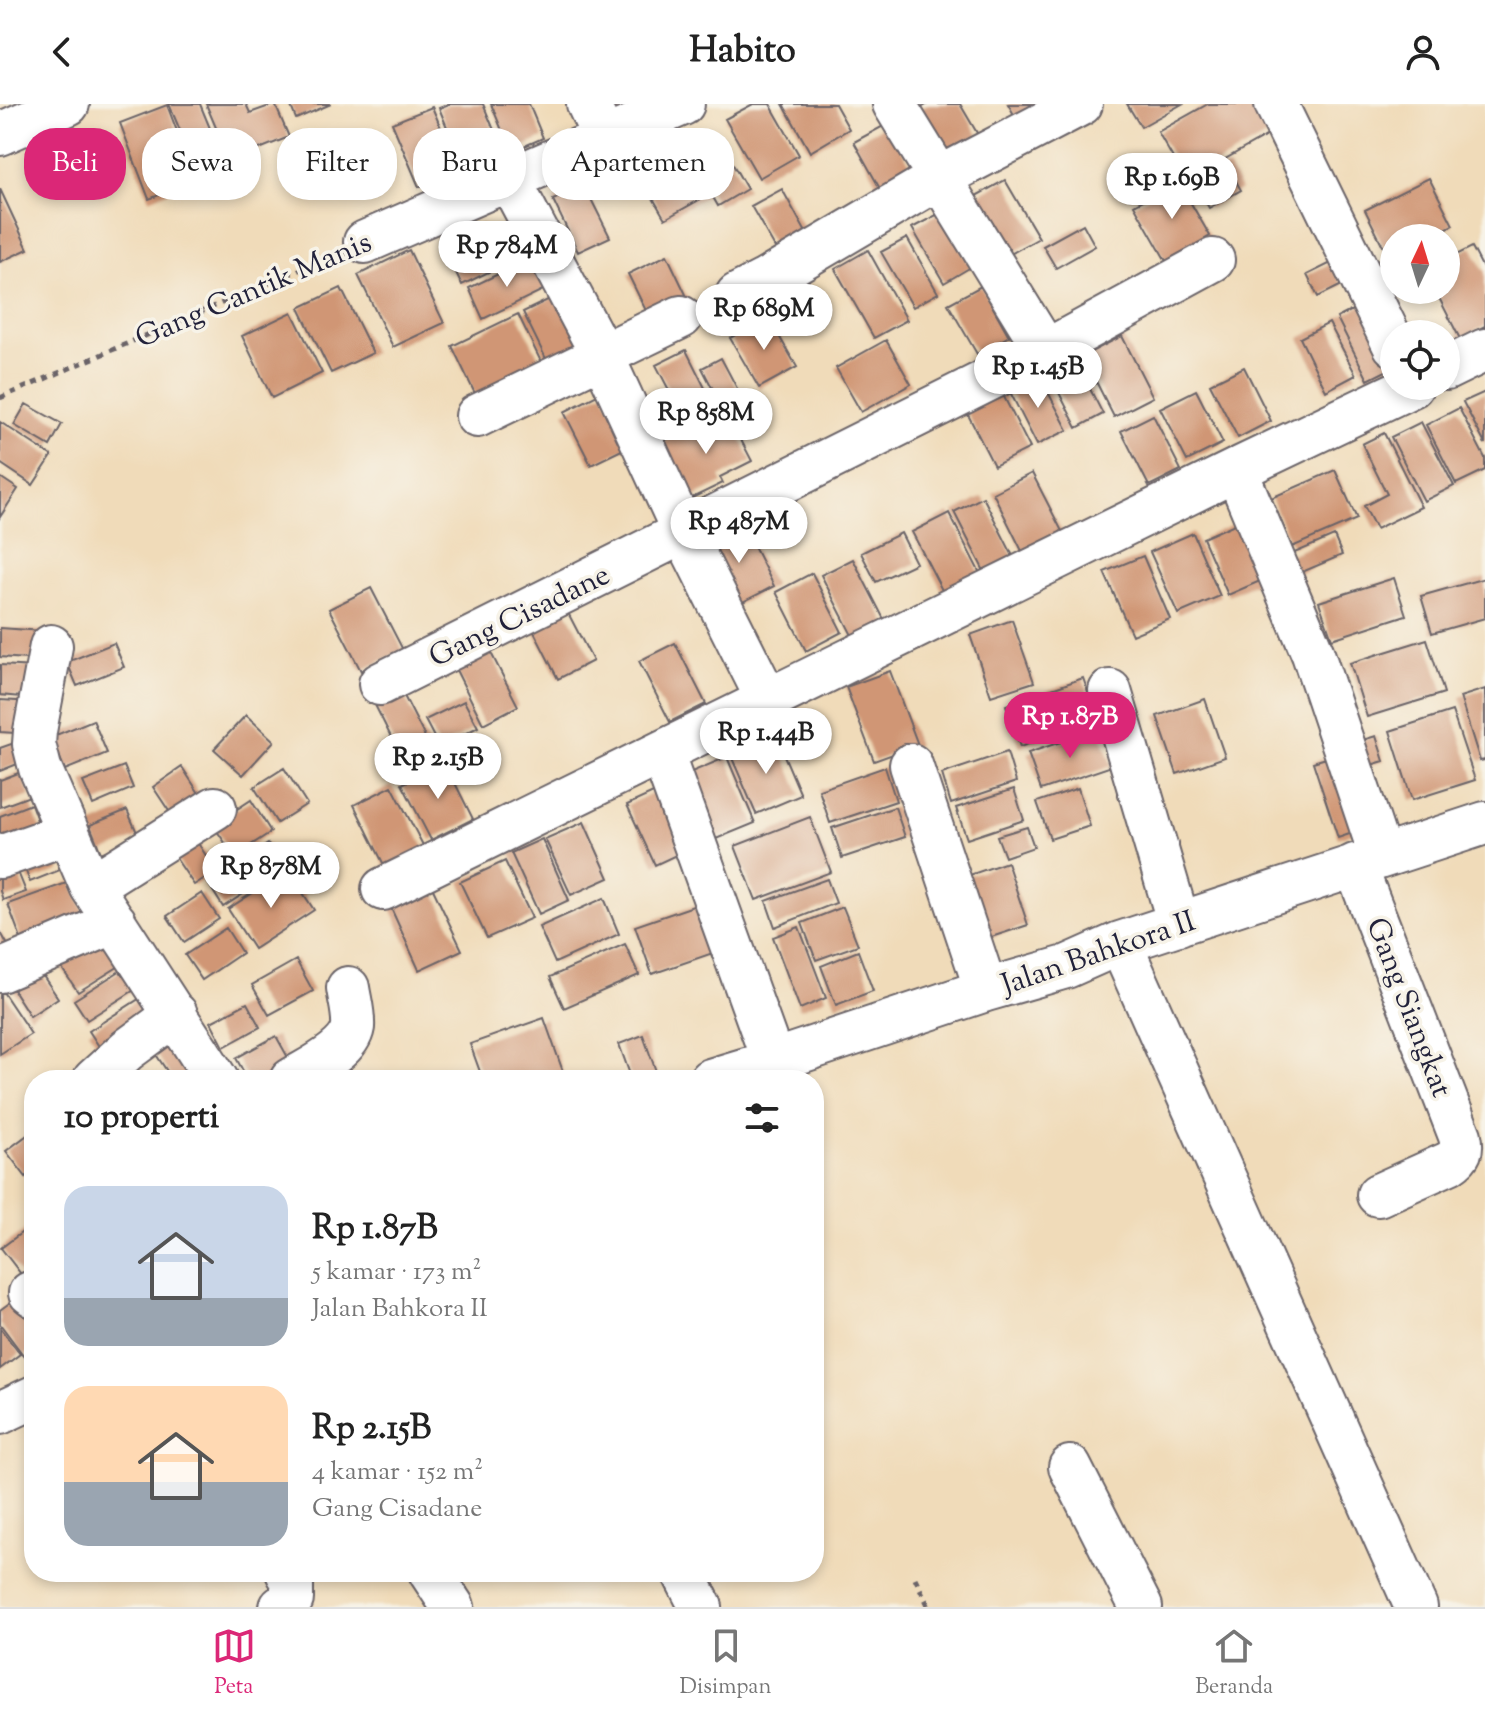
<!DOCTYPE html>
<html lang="id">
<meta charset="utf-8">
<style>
:root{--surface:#fff;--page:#f2f2f2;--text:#222;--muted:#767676;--line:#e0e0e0;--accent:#db2777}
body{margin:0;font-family:"Sorts Mill Goudy",serif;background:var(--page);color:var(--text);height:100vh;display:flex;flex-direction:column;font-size:30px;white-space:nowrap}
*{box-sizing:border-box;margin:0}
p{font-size:26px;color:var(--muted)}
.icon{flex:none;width:44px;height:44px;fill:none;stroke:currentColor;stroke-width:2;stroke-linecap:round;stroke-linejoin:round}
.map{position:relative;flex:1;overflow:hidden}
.panel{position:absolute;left:24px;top:966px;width:800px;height:512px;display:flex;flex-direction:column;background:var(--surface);border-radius:32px;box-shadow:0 4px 12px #0003}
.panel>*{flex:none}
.guide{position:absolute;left:24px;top:24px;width:800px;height:72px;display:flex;gap:16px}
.needle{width:52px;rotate:4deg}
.tools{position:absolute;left:1380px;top:120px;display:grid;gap:16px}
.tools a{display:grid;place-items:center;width:80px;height:80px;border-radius:50%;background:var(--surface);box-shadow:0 4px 12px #0003;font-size:40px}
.price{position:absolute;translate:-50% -68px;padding:0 18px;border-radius:28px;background:#fff;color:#222;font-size:26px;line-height:52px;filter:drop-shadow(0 2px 4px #0008)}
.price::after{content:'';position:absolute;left:50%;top:48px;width:24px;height:18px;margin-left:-12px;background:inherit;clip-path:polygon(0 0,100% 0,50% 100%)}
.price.selected{background:var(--accent);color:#fff}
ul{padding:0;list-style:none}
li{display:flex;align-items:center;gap:24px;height:200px;padding:0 40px}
li span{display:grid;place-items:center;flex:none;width:224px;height:160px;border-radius:24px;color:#555}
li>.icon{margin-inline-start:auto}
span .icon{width:96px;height:96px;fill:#fffc;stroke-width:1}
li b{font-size:34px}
h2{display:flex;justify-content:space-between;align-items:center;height:96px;padding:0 40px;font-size:34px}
.pill{padding:0 28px;border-radius:32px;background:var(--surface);box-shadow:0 4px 12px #0003;font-size:28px;line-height:72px}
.pill.selected{background:var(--accent);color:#fff}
header{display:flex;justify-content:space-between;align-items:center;height:104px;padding:0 40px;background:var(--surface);font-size:36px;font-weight:700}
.dock{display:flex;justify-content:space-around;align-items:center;height:112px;border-top:2px solid var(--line);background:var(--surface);font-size:22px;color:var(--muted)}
.dock a{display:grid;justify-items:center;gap:4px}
.dock .selected{color:var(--accent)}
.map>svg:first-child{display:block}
</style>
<header><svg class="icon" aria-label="back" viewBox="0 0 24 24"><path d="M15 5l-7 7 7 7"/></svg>Habito<svg class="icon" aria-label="person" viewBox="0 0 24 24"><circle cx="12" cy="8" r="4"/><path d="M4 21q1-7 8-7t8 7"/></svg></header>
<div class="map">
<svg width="1485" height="1503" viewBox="0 0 1485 1503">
<rect width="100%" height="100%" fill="#f7f3e8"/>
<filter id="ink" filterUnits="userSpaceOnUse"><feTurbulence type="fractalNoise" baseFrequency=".0125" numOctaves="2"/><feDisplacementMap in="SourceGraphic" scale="16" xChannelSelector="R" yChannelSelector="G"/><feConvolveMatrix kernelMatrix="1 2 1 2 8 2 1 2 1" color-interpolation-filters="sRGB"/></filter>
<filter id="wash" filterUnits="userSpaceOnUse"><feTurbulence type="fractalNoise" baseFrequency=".006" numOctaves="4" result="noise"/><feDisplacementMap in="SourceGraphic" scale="32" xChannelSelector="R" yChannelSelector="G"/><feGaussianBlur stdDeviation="1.8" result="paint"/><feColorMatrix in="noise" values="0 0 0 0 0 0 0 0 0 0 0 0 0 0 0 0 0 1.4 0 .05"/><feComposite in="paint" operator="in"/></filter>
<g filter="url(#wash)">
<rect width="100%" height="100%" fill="#f0dbb9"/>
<g id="blocks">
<!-- building -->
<path fill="#d09675" d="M169,0H200L230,73L204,84Z
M206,0H246L250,9L275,0L289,33L230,57Z
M290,0H331L296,15Z
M449,0H483L502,45L463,62L439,4Z
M491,0H529L543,34L511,48Z
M595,0H635L604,17Z
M753,0H770L799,51L759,74L725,15Z
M783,0H835L849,25L810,48Z
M928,0H960L987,46L945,70L911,10Z
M1008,0H1062L1021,23Z
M1127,0H1182L1141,23Z
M1208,0H1257L1273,28L1186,77L1158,28Z
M167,1L196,77L149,95L120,19Z
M432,3L459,66L419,83L392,19Z
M887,20L923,82L889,101L854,38Z
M716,31L747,85L718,102L687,47Z
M681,47L706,92L665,115L639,70Z
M1228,63L1241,86L1209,104L1196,81Z
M1429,74L1453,121L1428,134H1394V151L1389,154L1365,106Z
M1005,76L1039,134L998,157L965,98Z
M1178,77L1210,132L1166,157L1134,101Z
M584,81L610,133L578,148L553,96Z
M0,85L28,145L0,158Z
M782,85L809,134L779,151L751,102Z
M940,109L971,163L944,179L912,124Z
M482,119L503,161L462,181L441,138Z
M1083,120L1095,142L1056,164L1043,142Z
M907,134L938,189L913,203L881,148Z
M1472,143L1485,168V222L1460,235L1435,186H1446V156Z
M409,146L444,219L393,243L358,171Z
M868,146L907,216L874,234L835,165Z
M667,151L692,203L653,221L628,170Z
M530,155L545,185L483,215L469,184Z
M1331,159L1342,181L1318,193L1307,171Z
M981,182L1009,232L977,250L948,200Z
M341,184L373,249L331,269L299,204Z
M562,189L590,247L551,265L523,208Z
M1364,200L1394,259V263L1368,276L1337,214Z
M292,208L322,269L272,294L242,232Z
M518,210L545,266L479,298L452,242Z
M768,213L797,263L759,284L730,234Z
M1329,219L1356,271L1326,287L1300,234Z
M1122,232L1153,293L1114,313L1083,252Z
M886,236L911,280L861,308L836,264Z
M686,246L714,302L685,317L656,261Z
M721,254L739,288L720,299L702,264Z
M1076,258L1103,310L1077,324L1050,271Z
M1244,263L1271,317L1238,334L1210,280Z
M1039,271L1068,326L1037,341L1009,286Z
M1000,285L1030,344L994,362L964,303Z
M1196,286L1223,339L1187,357L1160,304Z
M603,288L630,342L591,361L564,308Z
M1485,288V340L1463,298Z
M26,300L62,320L50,342L14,321Z
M1459,304L1485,354V366L1456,380L1426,321Z
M1153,311L1181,366L1149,382L1121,327Z
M730,315L752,357L720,373L723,379L690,395L661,338L694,322L699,331Z
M0,318L52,352L33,381L0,359Z
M1421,318L1454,382L1424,397L1391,333Z
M1384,329L1421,403L1376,425L1364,402L1387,390L1362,340Z
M1335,366L1357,415L1292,443L1271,394Z
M1032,369L1066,435L1026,455L993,389Z
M0,373L18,385L0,413Z
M983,393L1015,456L986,471L954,408Z
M949,409L983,475L946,494L912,428Z
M1248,414L1274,471L1228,491L1203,434Z
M743,421L774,482L735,502L703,440Z
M901,429L916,459L876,478L861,449Z
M1193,429L1220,492L1178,510L1150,448Z
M1334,432L1342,451L1293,472L1285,453Z
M1143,452L1170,515L1132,531L1104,468Z
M853,455L888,523L856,539L821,471Z
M812,469L842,528L806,547L776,488Z
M1394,474L1406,511L1332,535L1319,498Z
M1485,474V514L1432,529L1421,492Z
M371,484L403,546L361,567L329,505Z
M566,505L593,557L558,575L531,522Z
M1012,516L1034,578L991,592L970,531Z
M0,524L43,527L41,556L0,553Z
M1427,535L1444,589L1367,613L1350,559Z
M114,539L124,563L77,582L67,558Z
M675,539L706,600L670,618L639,557Z
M487,541L518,602L483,620L452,558Z
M0,561L34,563L32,594L0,591Z
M890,567L918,641L874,657L846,583Z
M1083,574L1098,616L1020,643L1006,601Z
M1485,585V656L1480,657L1460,593Z
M401,586L430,643L403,657L374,599Z
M1205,595L1225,653L1177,670L1157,612Z
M0,596L33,598L31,630L0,628Z
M464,597L478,623L439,643L425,616Z
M1452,607L1475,676L1412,696L1390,627Z
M246,611L274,637L243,671L214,645Z
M93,616L107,649L65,666L51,633Z
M1099,625L1112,662L1041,686L1028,649Z
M1376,632L1384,657L1354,666L1346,641Z
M777,635L801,691L756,710L732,654Z
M17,638L25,657L0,667V644Z
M1007,648L1016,678L951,700L942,670Z
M1343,649L1367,724L1338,734L1313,658Z
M727,653L755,719L716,735L689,669Z
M445,659L473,715L431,736L402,680Z
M124,662L133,684L93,701L83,678Z
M182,663L204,697L175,716L153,683Z
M885,663L896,697L830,719L819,686Z
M284,664L307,700L277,719L254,683Z
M21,668L30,692L0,703V676Z
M392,682L425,745L386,765L354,701Z
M664,684L691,744L655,761L627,701Z
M1078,684L1090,722L1050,735L1037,698Z
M1014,685L1024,716L967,735L956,704Z
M251,696L271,728L234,752L213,721Z
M31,700L42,730L0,743V712Z
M895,703L905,733L842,754L832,724Z
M127,706L139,733L101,749L90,721Z
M810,713L831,768L756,796L735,742Z
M584,718L609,774L571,791L545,735Z
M1027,723L1034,743L1005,753L997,732Z
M192,730L216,767L194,781L169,744Z
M542,735L569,796L539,810L511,749Z
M49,737L60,766L30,778L19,749Z
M268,740L283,764L223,803L208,779Z
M505,757L532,814L487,834L460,778Z
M14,758L26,788L3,796L0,787V763Z
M1007,758L1028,821L976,838L955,776Z
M288,766L314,806L254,845L228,805Z
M827,775L836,799L775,823L766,797Z
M72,777L88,819L24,843L8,800Z
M432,783L462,846L419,866L390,802Z
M202,789L219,815L184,838L167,812Z
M604,794L619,830L555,859L539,823Z
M696,801L713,849L652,870L635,822Z
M843,803L858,841L816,856L802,819Z
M799,823L826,894L800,905L773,833Z
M226,824L242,849L202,876L185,851Z
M0,827L10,845L0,851Z
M105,835L121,861L78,888L61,863Z
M625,840L639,871L564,904L550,873Z
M858,847L873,887L836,901L821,862Z
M296,856L313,887L269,911L252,881Z
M126,863L139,883L87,916L74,896Z
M39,866L58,894L30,912L12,884Z
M3,888L31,930L0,950V891Z
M142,893L157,916L104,950L89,927Z
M247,899L260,923L224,943L211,918Z
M544,914L566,976H483L470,940Z
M177,931L200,965L182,976H173L153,946Z
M643,931L657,970L639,976H632L619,940Z
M276,932L295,966L277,976H248L236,954Z
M34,1026V1066L26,1073L6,1047Z
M29,1123L34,1129V1187L1,1144Z
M19,1192L34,1211V1244L24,1252L0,1220V1206Z
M0,1224L20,1250L0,1265Z"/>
</g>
</g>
<g filter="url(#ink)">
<use href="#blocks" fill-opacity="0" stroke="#6a6367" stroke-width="2"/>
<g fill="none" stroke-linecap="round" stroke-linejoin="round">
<defs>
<path id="minor" d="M588,0L604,34
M894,0L1046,247
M1276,0L1394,241
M0,30L68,0
M509,75L602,251L684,429L767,595
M365,138L683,0
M737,191L764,177L939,74L1081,0
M1446,265L1485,246
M477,312L681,213
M1236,366L1313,550L1381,753
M51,542L35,627L34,640L40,664L91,782L217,976
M380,580L1046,247L1213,156
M1110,587L1179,820
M662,649L773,957
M911,661L986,886
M0,753L68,729
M1355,761L1460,1032C1463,1046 1461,1051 1449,1059L1378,1091
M91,782L215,704
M383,785L1236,366L1412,282
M1120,839L1416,1503
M0,867L115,818
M94,976L127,946L176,910
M291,976C310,964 349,947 353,923C354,910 350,897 348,884
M710,976L773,957L986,886L1066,863L1120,839L1485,719
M30,1189L34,1192
M0,1309L34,1293
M1070,1363L1141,1503
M430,1468L453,1503
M683,1468L701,1503
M281,1503L292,1495V1476L287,1468"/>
</defs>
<!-- minor casing -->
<use href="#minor" stroke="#6a6367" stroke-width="46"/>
<!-- path -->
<path stroke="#6a6367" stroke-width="5" stroke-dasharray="6 6" stroke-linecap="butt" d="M0,294L334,151
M915,1474L929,1503"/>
<!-- minor -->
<use href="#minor" stroke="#fff" stroke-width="42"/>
</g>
</g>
<g text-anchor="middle" stroke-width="7" stroke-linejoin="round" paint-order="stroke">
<!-- street labels -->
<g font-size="30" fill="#22223b" stroke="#f7f3e8">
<text transform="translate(253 185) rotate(-23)" y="10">Gang Cantik Manis</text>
<text transform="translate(519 511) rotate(-26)" y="10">Gang Cisadane</text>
<text transform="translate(1098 848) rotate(-19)" y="10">Jalan Bahkora II</text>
<text transform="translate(1410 903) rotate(69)" y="10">Gang Siangkat</text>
</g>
</g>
</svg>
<div class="tools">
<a><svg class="needle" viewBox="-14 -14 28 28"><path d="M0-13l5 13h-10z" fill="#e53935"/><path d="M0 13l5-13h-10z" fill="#767676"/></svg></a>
<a><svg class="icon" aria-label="locate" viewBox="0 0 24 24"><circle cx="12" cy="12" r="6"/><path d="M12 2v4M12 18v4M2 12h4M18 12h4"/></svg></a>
</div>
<b class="price" style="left:1172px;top:117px">Rp 1.69B</b>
<b class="price" style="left:507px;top:185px">Rp 784M</b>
<b class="price" style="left:764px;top:248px">Rp 689M</b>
<b class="price" style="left:1038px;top:306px">Rp 1.45B</b>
<b class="price" style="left:706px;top:352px">Rp 858M</b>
<b class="price" style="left:739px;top:461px">Rp 487M</b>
<b class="price selected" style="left:1070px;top:656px">Rp 1.87B</b>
<b class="price" style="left:766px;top:672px">Rp 1.44B</b>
<b class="price" style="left:438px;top:697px">Rp 2.15B</b>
<b class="price" style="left:271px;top:806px">Rp 878M</b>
<div class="guide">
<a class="pill selected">Beli</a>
<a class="pill">Sewa</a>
<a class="pill">Filter</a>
<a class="pill">Baru</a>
<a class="pill">Apartemen</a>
</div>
<section class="panel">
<h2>10 properti<svg class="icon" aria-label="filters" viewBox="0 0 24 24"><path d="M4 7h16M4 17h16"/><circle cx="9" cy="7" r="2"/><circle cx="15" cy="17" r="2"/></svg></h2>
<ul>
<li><span style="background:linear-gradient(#c9d6e8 70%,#9aa5b1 0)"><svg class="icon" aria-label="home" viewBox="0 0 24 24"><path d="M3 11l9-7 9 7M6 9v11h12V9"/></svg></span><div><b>Rp 1.87B</b><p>5 kamar · 173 m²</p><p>Jalan Bahkora II</p></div></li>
<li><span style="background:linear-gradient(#ffd9b3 60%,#9aa5b1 0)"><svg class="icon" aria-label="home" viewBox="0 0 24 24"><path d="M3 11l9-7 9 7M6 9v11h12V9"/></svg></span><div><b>Rp 2.15B</b><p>4 kamar · 152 m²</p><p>Gang Cisadane</p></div></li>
</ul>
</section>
</div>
<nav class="dock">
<a class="selected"><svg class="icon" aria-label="map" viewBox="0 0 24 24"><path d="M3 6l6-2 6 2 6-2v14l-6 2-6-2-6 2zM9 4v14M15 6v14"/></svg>Peta</a>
<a><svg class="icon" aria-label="saved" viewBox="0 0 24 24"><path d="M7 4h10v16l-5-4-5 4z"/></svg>Disimpan</a>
<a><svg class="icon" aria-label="home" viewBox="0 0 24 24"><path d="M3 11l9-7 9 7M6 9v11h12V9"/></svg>Beranda</a>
</nav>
